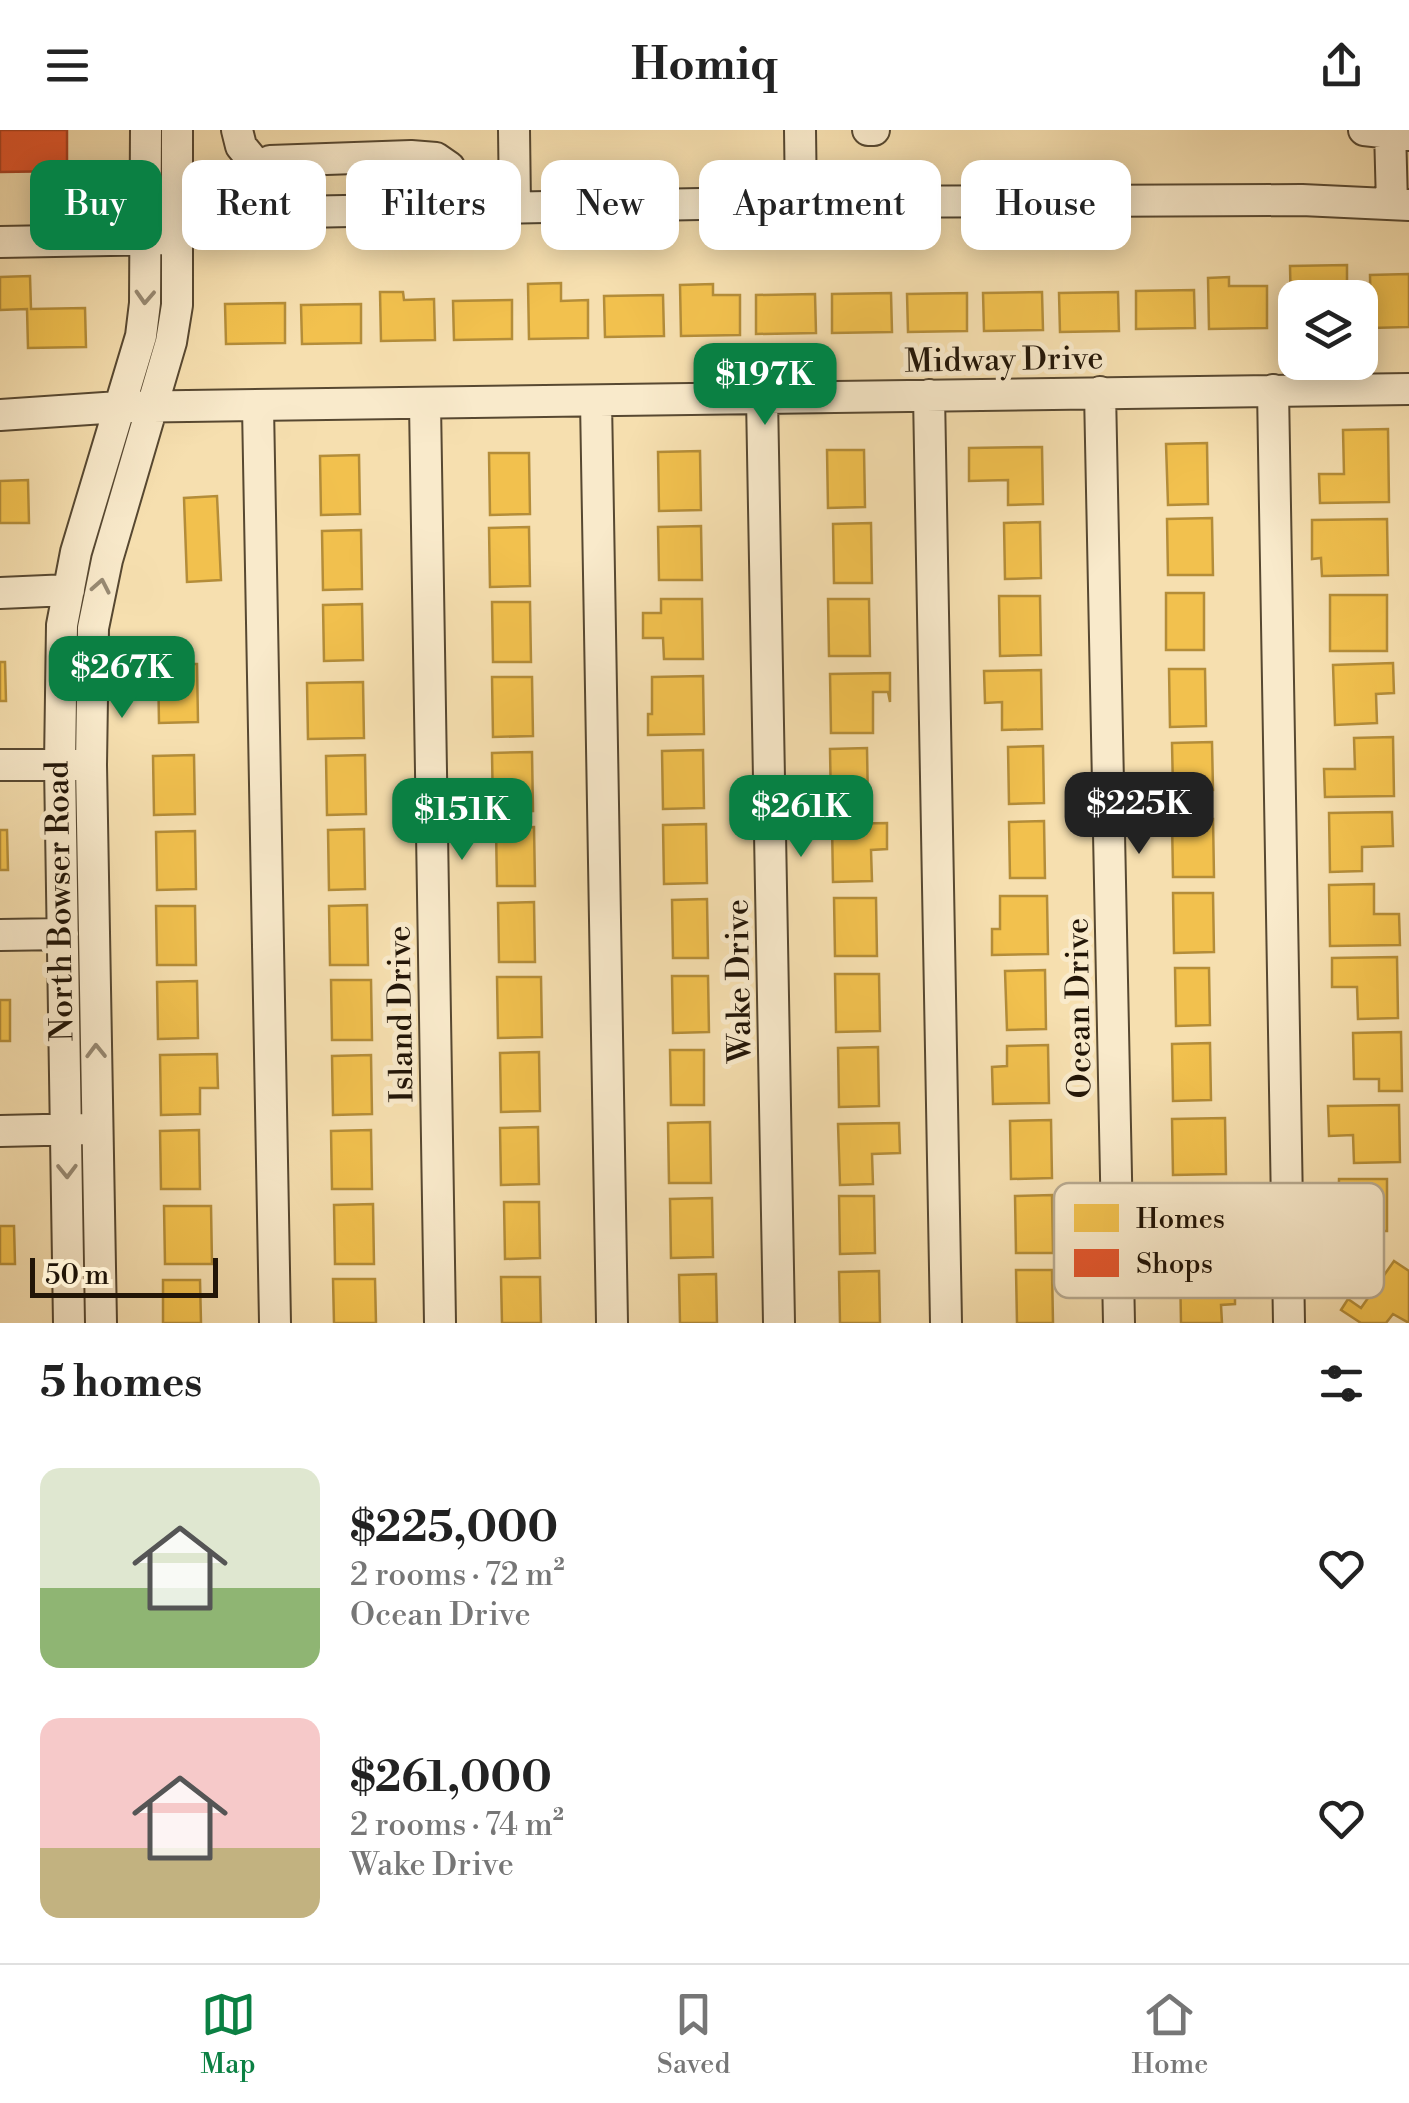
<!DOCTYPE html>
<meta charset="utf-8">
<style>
:root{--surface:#fff;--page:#f2f2f2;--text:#222;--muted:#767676;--line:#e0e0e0;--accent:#0b8043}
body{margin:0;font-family:"Libre Bodoni",serif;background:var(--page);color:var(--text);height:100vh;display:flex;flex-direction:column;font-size:38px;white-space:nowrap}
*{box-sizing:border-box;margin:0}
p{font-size:32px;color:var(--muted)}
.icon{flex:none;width:55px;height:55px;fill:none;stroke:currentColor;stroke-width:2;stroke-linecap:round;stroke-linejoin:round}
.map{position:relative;height:1193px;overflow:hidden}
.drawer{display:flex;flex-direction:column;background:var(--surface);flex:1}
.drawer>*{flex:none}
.top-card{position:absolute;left:30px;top:30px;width:1350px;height:90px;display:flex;gap:20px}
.controls{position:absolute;left:1278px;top:150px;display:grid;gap:20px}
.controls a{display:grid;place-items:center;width:100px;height:100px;border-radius:20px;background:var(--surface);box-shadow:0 5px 25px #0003;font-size:50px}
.scale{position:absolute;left:30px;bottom:25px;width:188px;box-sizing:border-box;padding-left:10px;border:5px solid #221507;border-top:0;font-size:28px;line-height:35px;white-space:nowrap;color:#221507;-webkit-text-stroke:8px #f9eacb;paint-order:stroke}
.price{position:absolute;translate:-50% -85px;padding:0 22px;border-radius:20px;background:var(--accent);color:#fff;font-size:32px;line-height:65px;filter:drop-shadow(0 2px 5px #0008)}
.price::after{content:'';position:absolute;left:50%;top:60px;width:30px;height:22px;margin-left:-15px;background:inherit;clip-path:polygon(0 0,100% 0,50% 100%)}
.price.active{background:#222;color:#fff}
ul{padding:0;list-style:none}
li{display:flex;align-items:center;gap:30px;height:250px;padding:0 40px}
li span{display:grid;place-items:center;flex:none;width:280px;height:200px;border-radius:20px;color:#555}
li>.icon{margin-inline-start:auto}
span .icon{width:120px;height:120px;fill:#fffc;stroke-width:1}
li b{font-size:42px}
h2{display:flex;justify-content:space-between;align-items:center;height:120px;padding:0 40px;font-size:42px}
.tag{padding:0 35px;border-radius:20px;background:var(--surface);box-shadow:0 5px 25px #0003;font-size:35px;line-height:90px}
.tag.active{background:var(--accent);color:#fff}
header{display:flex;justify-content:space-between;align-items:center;height:130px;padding:0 40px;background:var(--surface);font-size:45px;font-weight:800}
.tabs{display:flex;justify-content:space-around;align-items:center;height:140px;border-top:2px solid var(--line);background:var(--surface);font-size:28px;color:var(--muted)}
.tabs a{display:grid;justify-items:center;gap:5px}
.tabs .active{color:var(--accent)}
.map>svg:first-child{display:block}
</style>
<header><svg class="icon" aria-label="menu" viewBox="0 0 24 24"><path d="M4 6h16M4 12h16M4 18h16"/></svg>Homiq<svg class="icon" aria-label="share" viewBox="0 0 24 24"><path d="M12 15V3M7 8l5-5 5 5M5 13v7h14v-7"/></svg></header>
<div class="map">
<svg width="1409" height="1193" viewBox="0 0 1409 1193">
<rect width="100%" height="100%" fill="#f6dfaf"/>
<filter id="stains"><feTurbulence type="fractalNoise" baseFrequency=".002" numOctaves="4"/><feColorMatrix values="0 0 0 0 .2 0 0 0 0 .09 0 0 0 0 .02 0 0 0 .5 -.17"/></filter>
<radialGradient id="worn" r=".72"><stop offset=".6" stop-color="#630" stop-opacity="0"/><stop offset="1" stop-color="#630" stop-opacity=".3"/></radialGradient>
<!-- homes -->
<path fill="#f2c14e" stroke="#b48d39" stroke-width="2.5" d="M1347,135V168H1295V180H1291L1290,136Z
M1409,144V197L1371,198L1370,145Z
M30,146L31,179L85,178L86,217L28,218L27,179L0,180V147Z
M1229,147V156H1267V198L1209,199L1208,148Z
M561,153V171L588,170V208L529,209L528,154Z
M713,154V165H740V205L681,206L680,155Z
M1194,160L1195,198L1136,199V161Z
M380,162H403L404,170L434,169L435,210L381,211Z
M1042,162L1043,200L984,201L983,163Z
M1118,162L1119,201L1060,202L1059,163Z
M891,163L892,202L832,203V164Z
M967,163V201L908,202L907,164Z
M815,164L816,203L756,204V165Z
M663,165L664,206L605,207L604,166Z
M512,170V209L454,210L453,171Z
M285,173V213L226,214L225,174Z
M361,174V213L302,214L301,175Z
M1388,299L1389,372L1320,373L1319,344H1344L1343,300Z
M1207,313L1208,374L1168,375L1166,314Z
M1042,317L1043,374L1008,375V350L969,351V318Z
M827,320H864L865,377L828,378Z
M700,321L701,380L659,381L658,322Z
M489,323H529L530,384L490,385Z
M359,325L360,384L321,385L320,326Z
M28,350L29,393H0V351Z
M217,366L221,450L187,452L184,368Z
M1212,388L1213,445H1168L1167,389Z
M1387,389L1388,445L1322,446L1321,428L1312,429V390Z
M1040,392L1041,448L1005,449L1004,393Z
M871,393L872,453H834L833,394Z
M701,396L702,450H659L658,397Z
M529,397L530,456L490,457L489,398Z
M361,400L362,459L323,460L322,401Z
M1166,463H1204V520H1166Z
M1330,465H1387V521H1330Z
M999,466H1040L1041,525L1000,526Z
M661,469H702L703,529H664L663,508H643V483H661Z
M828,469H869L870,526H829Z
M492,472H530L531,532H493Z
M362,474L363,530L324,531L323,475Z
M0,532H5L6,571H0Z
M1393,533L1394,563L1376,564L1377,593L1335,595L1333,535Z
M158,534H197L198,592L159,593Z
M1169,539H1205L1206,596L1170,597Z
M1041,540L1042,599L1002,600V572L985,573L984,541Z
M890,543V572L888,562H873V603H831L830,544Z
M703,546L704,604L648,605V584H652V547Z
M492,547H532L533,606L493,607Z
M363,552L364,608L308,609L307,553Z
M1393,607L1394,666L1325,667L1324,639H1355L1354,608Z
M1212,612L1213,660H1173L1172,613Z
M1043,616L1044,673L1009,674L1008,617Z
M867,618L868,675L831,676L830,619Z
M703,620L704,678L663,679L662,621Z
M532,622L533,681L493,682L492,623Z
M194,625L195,684L154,685L153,626Z
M365,625L366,684L327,685L326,626Z
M1392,682L1393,716L1362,717V741L1330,742L1329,683Z
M1213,689L1214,747H1173L1172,690Z
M1044,691L1045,748H1010L1009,692Z
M887,693V719L871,720L872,751L833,752L832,694Z
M706,694L707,753L664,754L663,695Z
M534,697L535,756H497L496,698Z
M364,699L365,759L329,760L328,700Z
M0,700H7L8,740H0Z
M195,701L196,759L157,760L156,702Z
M1374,754V784H1399L1400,815L1330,816L1329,755Z
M1173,763H1213L1214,822L1174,823Z
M1000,766H1047L1048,824L992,825V799H1000Z
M834,768H876L877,826H835Z
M707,769L708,828H673L672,770Z
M534,772L535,832H499L498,773Z
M367,775L368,835H330L329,776Z
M156,776H195L196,835H157Z
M1397,827L1398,888L1358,889L1357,857H1332V828Z
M1175,838H1209L1210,895L1176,896Z
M1045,840L1046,899L1007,900L1005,841Z
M835,844H879L880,901L836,902Z
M672,846H708L709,902L673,903Z
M497,847H541L542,907L498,908Z
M331,850H371L372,910H332Z
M197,851L198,908L158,909L157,852Z
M0,870H10V911H0Z
M1401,902L1402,961H1379V949H1354L1353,903Z
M1210,913L1211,970L1173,971L1172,914Z
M1048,915L1049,973L993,974L992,937L1007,936V916Z
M878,917L879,976L839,977L838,918Z
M670,920H704V975H671Z
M539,922L540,981L501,982L500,923Z
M217,924L218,958H200V984L161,985L160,925Z
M371,925L372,984L333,985L332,926Z
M1399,975L1400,1032L1354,1033L1353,1005L1329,1006L1328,976Z
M1225,988L1226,1044L1173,1045L1172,989Z
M1051,990L1052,1048L1011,1049L1010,991Z
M710,992L711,1053H669L668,993Z
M899,993L900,1023L872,1024L873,1054L840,1055L838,994Z
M538,997L539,1054L501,1055L500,998Z
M199,1000L200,1059H161L160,1001Z
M371,1000L372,1059H332L331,1001Z
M1339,1049H1387V1101H1338Z
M1052,1065L1053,1123H1016L1015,1066Z
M839,1066H874L875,1123L840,1124Z
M712,1068L713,1127L671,1128L670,1069Z
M504,1072H539L540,1128L505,1129Z
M373,1074L374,1134H335L334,1075Z
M164,1076H211L212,1134H165Z
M0,1096H14L15,1134H0Z
M1394,1131L1409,1141V1193L1393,1184L1386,1193H1361L1341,1180L1348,1169L1361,1178Z
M1221,1137V1154L1235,1153V1174L1221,1175L1222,1193H1181L1180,1138Z
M1016,1140H1052L1053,1193H1017Z
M879,1141L880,1193H840L839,1142Z
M716,1144L717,1193H680L679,1145Z
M501,1147H540L541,1193H502Z
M333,1149H375L376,1193H334Z
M163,1150H200L201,1193H163Z"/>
<!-- shops -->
<path fill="#e4572e" stroke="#aa4322" stroke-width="2.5" d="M0,0H67V41L0,42Z"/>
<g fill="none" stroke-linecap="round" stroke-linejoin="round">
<defs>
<path id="minor" d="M237,0L241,16L259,38
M514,0L515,76
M800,0L801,72
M868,0H874
M1364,0L1409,5
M1390,0L1392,74
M252,82L259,38L270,31L411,26L436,28L449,37L451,78
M147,85L801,72L1302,70L1409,75
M0,112L165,109
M1273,260L1289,1193
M1100,262L1119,1193
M929,265L946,1193
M762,268L779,1193
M596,271L612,1193
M425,274L440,1193
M258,277L275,1193
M0,285L119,277L1409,259
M0,463L69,460
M0,635H77
M0,805L63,804
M0,1001L87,999
M69,1193L60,635L62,495L76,422L141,206L145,173L146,0
M101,1193L91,635L93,498L107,430L171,212L177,175V0"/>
</defs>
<!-- minor casing -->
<use href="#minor" stroke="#574831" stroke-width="34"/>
<!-- minor -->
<use href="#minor" stroke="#f9eacb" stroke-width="30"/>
</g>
<!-- one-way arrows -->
<defs><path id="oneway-chevron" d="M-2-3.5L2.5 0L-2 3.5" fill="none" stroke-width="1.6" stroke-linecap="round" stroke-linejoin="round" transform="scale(2.5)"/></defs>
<g stroke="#988a73">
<use href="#oneway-chevron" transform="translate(145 167) rotate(93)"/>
<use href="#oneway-chevron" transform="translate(101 456) rotate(-79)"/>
<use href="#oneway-chevron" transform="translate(96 921) rotate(-91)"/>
<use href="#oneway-chevron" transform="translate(67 1041) rotate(89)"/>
</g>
<g text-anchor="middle" stroke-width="10" stroke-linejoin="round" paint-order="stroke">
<!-- street labels -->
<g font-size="32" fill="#221507" stroke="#f9eacb">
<text transform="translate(1004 229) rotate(-1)" y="11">Midway Drive</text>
<text transform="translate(59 771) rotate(-91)" y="11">North Bowser Road</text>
<text transform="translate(738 851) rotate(-91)" y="11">Wake Drive</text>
<text transform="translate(1078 878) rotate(-91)" y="11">Ocean Drive</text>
<text transform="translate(400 884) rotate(-91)" y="11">Island Drive</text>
</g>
</g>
<!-- legend -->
<rect x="1054" y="1053" width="330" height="115" rx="15" fill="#f9eacb" stroke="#b8aa90" stroke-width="2.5"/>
<rect x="1074" y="1074" width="45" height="28" fill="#f2c14e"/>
<rect x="1074" y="1119" width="45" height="28" fill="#e4572e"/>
<g font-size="28" fill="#221507">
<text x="1136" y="1098">Homes</text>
<text x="1136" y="1143">Shops</text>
</g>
<rect width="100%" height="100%" filter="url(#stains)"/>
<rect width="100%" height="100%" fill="url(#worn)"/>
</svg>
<div class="controls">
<a><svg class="icon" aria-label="layers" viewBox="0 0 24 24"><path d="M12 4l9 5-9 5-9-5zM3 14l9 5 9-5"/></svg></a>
</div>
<div class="scale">50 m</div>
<b class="price" style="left:765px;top:298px">$197K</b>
<b class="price" style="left:122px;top:591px">$267K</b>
<b class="price active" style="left:1139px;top:727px">$225K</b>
<b class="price" style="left:801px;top:730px">$261K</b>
<b class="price" style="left:462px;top:733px">$151K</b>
<div class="top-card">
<a class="tag active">Buy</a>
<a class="tag">Rent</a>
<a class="tag">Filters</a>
<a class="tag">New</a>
<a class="tag">Apartment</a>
<a class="tag">House</a>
</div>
</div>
<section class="drawer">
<h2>5 homes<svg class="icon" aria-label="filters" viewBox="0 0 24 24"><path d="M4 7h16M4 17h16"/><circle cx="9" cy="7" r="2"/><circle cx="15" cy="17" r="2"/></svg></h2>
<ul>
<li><span style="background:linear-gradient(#dfe7d0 60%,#8fb573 0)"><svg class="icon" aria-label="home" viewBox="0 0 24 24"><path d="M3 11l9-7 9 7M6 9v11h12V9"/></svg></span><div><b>$225,000</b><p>2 rooms · 72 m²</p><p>Ocean Drive</p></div><svg class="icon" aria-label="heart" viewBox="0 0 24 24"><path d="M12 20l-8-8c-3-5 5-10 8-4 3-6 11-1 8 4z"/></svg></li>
<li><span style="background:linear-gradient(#f6c9c9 65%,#c2b280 0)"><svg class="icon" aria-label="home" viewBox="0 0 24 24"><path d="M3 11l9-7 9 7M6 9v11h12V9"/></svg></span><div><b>$261,000</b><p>2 rooms · 74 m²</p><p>Wake Drive</p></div><svg class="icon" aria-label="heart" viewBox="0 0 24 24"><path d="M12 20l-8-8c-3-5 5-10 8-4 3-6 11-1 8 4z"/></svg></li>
</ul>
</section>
<nav class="tabs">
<a class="active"><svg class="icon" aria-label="map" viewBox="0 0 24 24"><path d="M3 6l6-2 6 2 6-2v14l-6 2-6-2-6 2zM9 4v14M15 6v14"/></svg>Map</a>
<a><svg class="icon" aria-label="saved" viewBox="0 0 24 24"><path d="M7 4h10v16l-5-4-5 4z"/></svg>Saved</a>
<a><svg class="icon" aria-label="home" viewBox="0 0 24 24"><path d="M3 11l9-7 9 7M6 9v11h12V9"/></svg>Home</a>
</nav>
